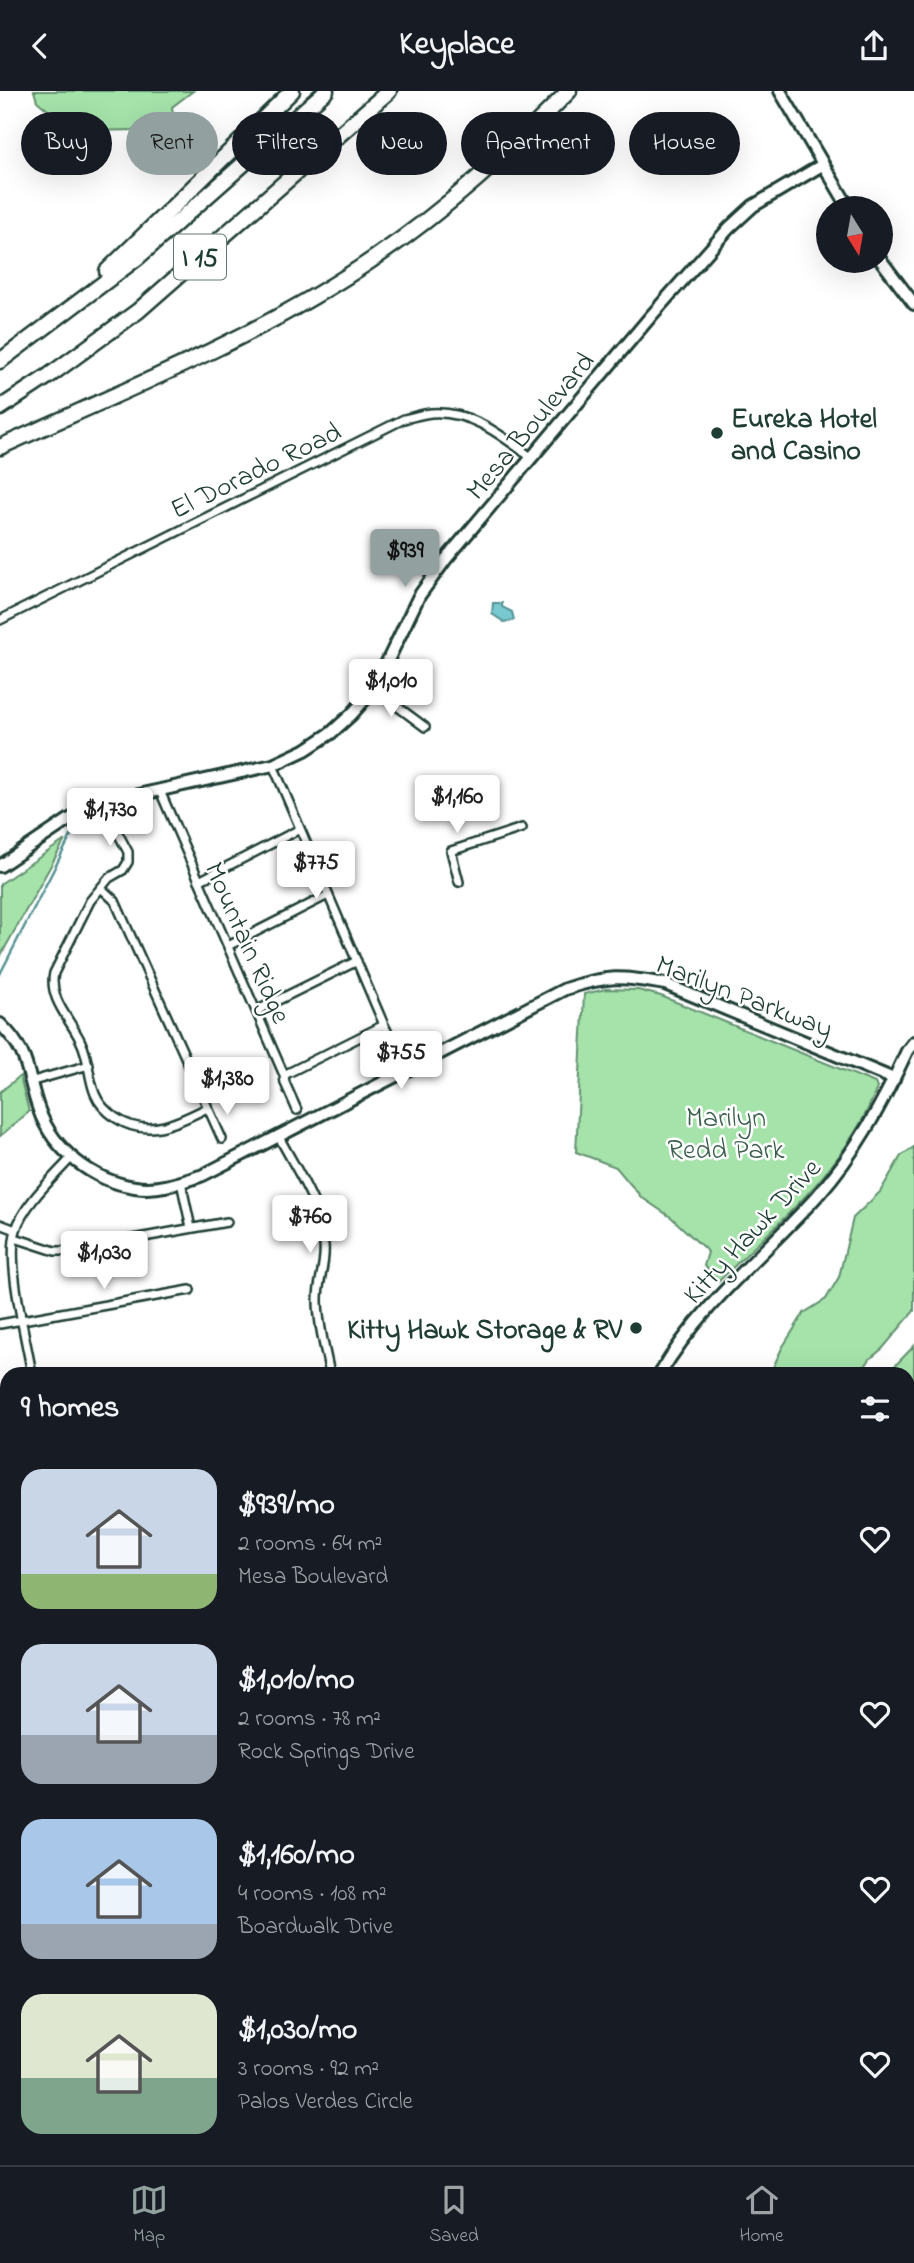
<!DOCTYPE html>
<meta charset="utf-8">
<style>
:root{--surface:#171b24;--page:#20242c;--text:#f1f3f6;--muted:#9ea1a6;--line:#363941;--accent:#92a19f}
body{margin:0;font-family:"Indie Flower",sans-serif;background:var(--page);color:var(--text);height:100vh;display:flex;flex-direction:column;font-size:26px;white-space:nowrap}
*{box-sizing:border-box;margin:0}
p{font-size:23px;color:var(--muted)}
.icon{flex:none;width:38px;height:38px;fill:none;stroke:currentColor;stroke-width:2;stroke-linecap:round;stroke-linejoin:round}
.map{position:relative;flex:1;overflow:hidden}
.sheet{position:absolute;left:0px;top:1276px;width:915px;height:800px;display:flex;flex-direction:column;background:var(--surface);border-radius:21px 21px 0 0;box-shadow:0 7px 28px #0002}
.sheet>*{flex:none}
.hud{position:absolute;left:21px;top:21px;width:873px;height:63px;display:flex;gap:14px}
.needle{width:46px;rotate:169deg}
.buttons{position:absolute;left:816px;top:105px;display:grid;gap:14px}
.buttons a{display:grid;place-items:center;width:77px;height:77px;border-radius:50%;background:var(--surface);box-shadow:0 7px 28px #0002;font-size:35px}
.price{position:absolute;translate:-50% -60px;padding:0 16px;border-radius:7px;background:#fff;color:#222;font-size:23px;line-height:46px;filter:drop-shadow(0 2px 4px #0008)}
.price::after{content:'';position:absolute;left:50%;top:42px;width:21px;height:16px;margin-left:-10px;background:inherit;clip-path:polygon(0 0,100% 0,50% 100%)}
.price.selected{background:var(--accent);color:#111}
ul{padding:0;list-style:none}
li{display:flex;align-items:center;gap:21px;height:175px;padding:0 21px}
li span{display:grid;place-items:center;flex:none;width:196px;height:140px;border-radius:21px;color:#555}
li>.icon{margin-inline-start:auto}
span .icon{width:84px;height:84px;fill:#fffc;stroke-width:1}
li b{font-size:30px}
h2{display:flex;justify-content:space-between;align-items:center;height:84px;padding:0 21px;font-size:30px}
.pill{padding:0 24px;border-radius:32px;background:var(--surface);box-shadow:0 7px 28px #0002;font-size:24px;line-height:63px}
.pill.selected{background:var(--accent);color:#111}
header{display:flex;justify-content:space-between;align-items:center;height:91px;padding:0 21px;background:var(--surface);font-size:32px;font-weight:700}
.tabs{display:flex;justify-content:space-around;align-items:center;height:98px;border-top:2px solid var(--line);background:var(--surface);font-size:19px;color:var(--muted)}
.tabs a{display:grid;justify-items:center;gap:4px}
.tabs .selected{color:var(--accent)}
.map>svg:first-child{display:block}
</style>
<header><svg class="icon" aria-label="back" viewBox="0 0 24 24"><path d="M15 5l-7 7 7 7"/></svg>Keyplace<svg class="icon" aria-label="share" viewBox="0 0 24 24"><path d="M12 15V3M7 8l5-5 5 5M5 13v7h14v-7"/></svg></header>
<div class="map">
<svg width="914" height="2074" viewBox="0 0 914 2074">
<rect width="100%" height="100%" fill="#fff"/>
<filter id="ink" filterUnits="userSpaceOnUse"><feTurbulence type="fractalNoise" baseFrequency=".0143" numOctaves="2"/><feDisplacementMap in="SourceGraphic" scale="14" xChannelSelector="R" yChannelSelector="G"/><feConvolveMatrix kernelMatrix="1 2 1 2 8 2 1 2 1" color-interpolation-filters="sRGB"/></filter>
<g filter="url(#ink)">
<!-- green -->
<path fill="#a5e3aa" stroke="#62906f" stroke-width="2" d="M34,0H193L172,16L173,23L143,39L73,40L37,10Z
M65,749L0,866V793Z
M606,898L638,899L661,905L875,992L877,997C847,1076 777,1133 719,1190L704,1175L708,1161L672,1127L641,1106L616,1076L576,1061L584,903Z
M20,985L29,1021L0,1045V1001Z
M914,1056V1220L883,1257L870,1268L860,1283H770L782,1257L804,1222L826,1208L839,1186L853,1127L880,1101L901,1065Z
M914,1255V1329L908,1334V1283H887Z
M7,1634V1762L0,1763V1635Z
M163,2069V2068L249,2069L247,2074H163Z
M741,2069L743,2074H629L613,2069Z"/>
<!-- water -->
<path fill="#78c9d0" stroke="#549192" stroke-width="2" d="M493,512H502V516L512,521L514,529L504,531L492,523Z
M111,2069H155L153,2074H117Z"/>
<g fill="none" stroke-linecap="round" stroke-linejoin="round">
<!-- stream -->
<path stroke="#549192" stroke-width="2.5" d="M0,883L73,741
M522,2074L524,2068"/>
<!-- taxiway -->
<path stroke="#8f9e9a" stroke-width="23" d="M558,2074L560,2068"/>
<!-- runway -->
<path stroke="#8f9e9a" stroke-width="54" d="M465,2074L467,2068"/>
<defs>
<path id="street" d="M0,529L404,328C413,326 422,323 431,322C471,319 502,345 532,367
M374,598L425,636
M273,674L384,934L400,966
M160,700L284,984L285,992L297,1019
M102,712L128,761V771L123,779L109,787L90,810L54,882C48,908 71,929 81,951C89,967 88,986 95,1003C99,1013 107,1021 116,1027C147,1048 177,1032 207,1017
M199,790L300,738
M459,791L451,760L522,737
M101,797L115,810L222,1048
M228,855L328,804
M256,920L357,870
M284,984L384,934
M33,990L89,974
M278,1044C296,1079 322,1114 324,1154C326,1173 318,1190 318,1208C318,1233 325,1258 330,1283
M181,1091L191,1137
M0,1133L16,1139
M15,1147L55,1160H66L227,1131
M0,1233L190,1199
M32,1283C26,1247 6,1171 16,1139C23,1114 54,1086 71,1067
M0,1338L7,1337
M0,1576L7,1574
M0,1823L7,1822
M0,1923H7
M0,2035L7,2040
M42,2068L47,2074
M750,2068L752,2074
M848,2068L849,2074"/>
<path id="secondary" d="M780,0L849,117
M880,168L914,213
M0,775L70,728L102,712L273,674L305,659L331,642L352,623L374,598L419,505L446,468L651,225L729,137L753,115L822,74
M0,933C31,962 26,983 39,1019C53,1059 93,1090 135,1096C158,1100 182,1091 203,1084L565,898C607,884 622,885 665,893L894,988
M660,1283C701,1213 765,1163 818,1104C856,1061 883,1012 907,960L914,951
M600,2074L602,2068"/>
<path id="highway" d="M107,180L292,0
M0,270L137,167L326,0
M0,317L50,284L138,220L389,0
M0,356C127,298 260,246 376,166C447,118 509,61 569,0"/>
</defs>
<!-- street casing -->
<use href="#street" stroke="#1f3d34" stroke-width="12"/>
<!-- secondary casing -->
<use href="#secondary" stroke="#1f3d34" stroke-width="16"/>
<!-- highway casing -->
<use href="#highway" stroke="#1f3d34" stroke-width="19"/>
<!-- street -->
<use href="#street" stroke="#fff" stroke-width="7"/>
<!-- secondary -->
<use href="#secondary" stroke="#fff" stroke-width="10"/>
<!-- highway -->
<use href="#highway" stroke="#fff" stroke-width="14"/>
</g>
</g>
<!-- markers -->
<g fill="#1f3d34" stroke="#fff" stroke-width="2.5">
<circle cx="717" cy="342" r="7"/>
<circle cx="636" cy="1237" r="7"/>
</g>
<g text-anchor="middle" stroke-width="5" stroke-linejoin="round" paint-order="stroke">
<!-- shield labels -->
<rect fill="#fff" stroke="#627771" stroke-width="2" x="174" y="143.5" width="52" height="45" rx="5"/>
<g font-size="26" font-weight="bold" fill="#1f3d34">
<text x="200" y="175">I 15</text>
</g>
<!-- poi labels -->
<g font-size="28" font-weight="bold" fill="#1f3d34" stroke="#fff" text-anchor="start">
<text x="731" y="336">Eureka Hotel<tspan x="731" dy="32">and Casino</tspan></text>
<text x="622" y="1247" text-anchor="end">Kitty Hawk Storage &amp; RV</text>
</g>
<!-- street labels -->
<g font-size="28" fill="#1f3d34" stroke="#fff">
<text transform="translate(529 334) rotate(-50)" y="10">Mesa Boulevard</text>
<text transform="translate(255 378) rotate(-26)" y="10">El Dorado Road</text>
<text transform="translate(249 851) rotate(66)" y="10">Mountain Ridge</text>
<text transform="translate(745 904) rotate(21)" y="10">Marilyn Parkway</text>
<text transform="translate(751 1139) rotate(-47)" y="10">Kitty Hawk Drive</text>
</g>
<!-- park labels -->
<g font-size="28" fill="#3a5e4c" stroke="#fff">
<text x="726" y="1035">Marilyn<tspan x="726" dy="32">Redd Park</tspan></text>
</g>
</g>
</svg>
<div class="buttons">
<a><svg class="needle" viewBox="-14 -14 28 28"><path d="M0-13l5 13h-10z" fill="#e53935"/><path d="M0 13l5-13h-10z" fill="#9ea1a6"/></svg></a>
</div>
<b class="price selected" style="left:405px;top:498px">$939</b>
<b class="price" style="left:391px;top:628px">$1,010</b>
<b class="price" style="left:457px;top:744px">$1,160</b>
<b class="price" style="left:110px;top:757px">$1,730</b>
<b class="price" style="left:316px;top:810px">$775</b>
<b class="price" style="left:401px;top:1000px">$755</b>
<b class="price" style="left:227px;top:1026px">$1,380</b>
<b class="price" style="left:310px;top:1164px">$760</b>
<b class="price" style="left:104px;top:1200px">$1,030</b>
<div class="hud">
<a class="pill">Buy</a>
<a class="pill selected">Rent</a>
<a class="pill">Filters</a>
<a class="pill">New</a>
<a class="pill">Apartment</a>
<a class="pill">House</a>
</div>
<section class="sheet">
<h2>9 homes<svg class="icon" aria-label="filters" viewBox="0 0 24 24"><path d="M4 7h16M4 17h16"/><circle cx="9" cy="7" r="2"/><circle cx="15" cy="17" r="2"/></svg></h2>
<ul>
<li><span style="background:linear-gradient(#c9d6e8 75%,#8fb573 0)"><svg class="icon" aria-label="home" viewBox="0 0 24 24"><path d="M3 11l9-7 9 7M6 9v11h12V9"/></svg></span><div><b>$939/mo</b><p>2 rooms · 64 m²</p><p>Mesa Boulevard</p></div><svg class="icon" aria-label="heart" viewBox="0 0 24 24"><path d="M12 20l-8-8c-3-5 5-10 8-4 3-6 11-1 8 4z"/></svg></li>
<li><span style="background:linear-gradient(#c9d6e8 65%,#9aa5b1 0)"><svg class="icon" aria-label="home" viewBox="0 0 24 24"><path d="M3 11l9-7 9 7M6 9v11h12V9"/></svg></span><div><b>$1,010/mo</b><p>2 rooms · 78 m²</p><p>Rock Springs Drive</p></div><svg class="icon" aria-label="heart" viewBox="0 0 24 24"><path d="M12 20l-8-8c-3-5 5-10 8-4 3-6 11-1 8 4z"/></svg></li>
<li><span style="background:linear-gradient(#a9c7e8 75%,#9aa5b1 0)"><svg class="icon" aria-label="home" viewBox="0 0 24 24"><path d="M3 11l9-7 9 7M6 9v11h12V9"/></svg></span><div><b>$1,160/mo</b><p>4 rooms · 108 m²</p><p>Boardwalk Drive</p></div><svg class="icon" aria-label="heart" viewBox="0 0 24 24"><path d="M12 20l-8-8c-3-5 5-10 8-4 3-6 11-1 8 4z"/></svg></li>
<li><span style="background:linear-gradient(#dfe7d0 60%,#7fa58c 0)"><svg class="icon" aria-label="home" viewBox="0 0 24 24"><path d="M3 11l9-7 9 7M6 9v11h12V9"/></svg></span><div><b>$1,030/mo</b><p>3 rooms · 92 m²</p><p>Palos Verdes Circle</p></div><svg class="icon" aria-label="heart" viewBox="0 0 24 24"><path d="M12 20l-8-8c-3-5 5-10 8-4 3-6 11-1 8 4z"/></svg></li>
</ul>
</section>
</div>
<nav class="tabs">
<a class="selected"><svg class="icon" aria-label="map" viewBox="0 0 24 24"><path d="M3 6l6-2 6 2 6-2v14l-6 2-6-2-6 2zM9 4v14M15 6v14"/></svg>Map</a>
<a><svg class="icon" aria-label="saved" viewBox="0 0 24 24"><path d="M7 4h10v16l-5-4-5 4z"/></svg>Saved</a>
<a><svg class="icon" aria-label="home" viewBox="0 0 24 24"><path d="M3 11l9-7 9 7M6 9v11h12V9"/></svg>Home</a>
</nav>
